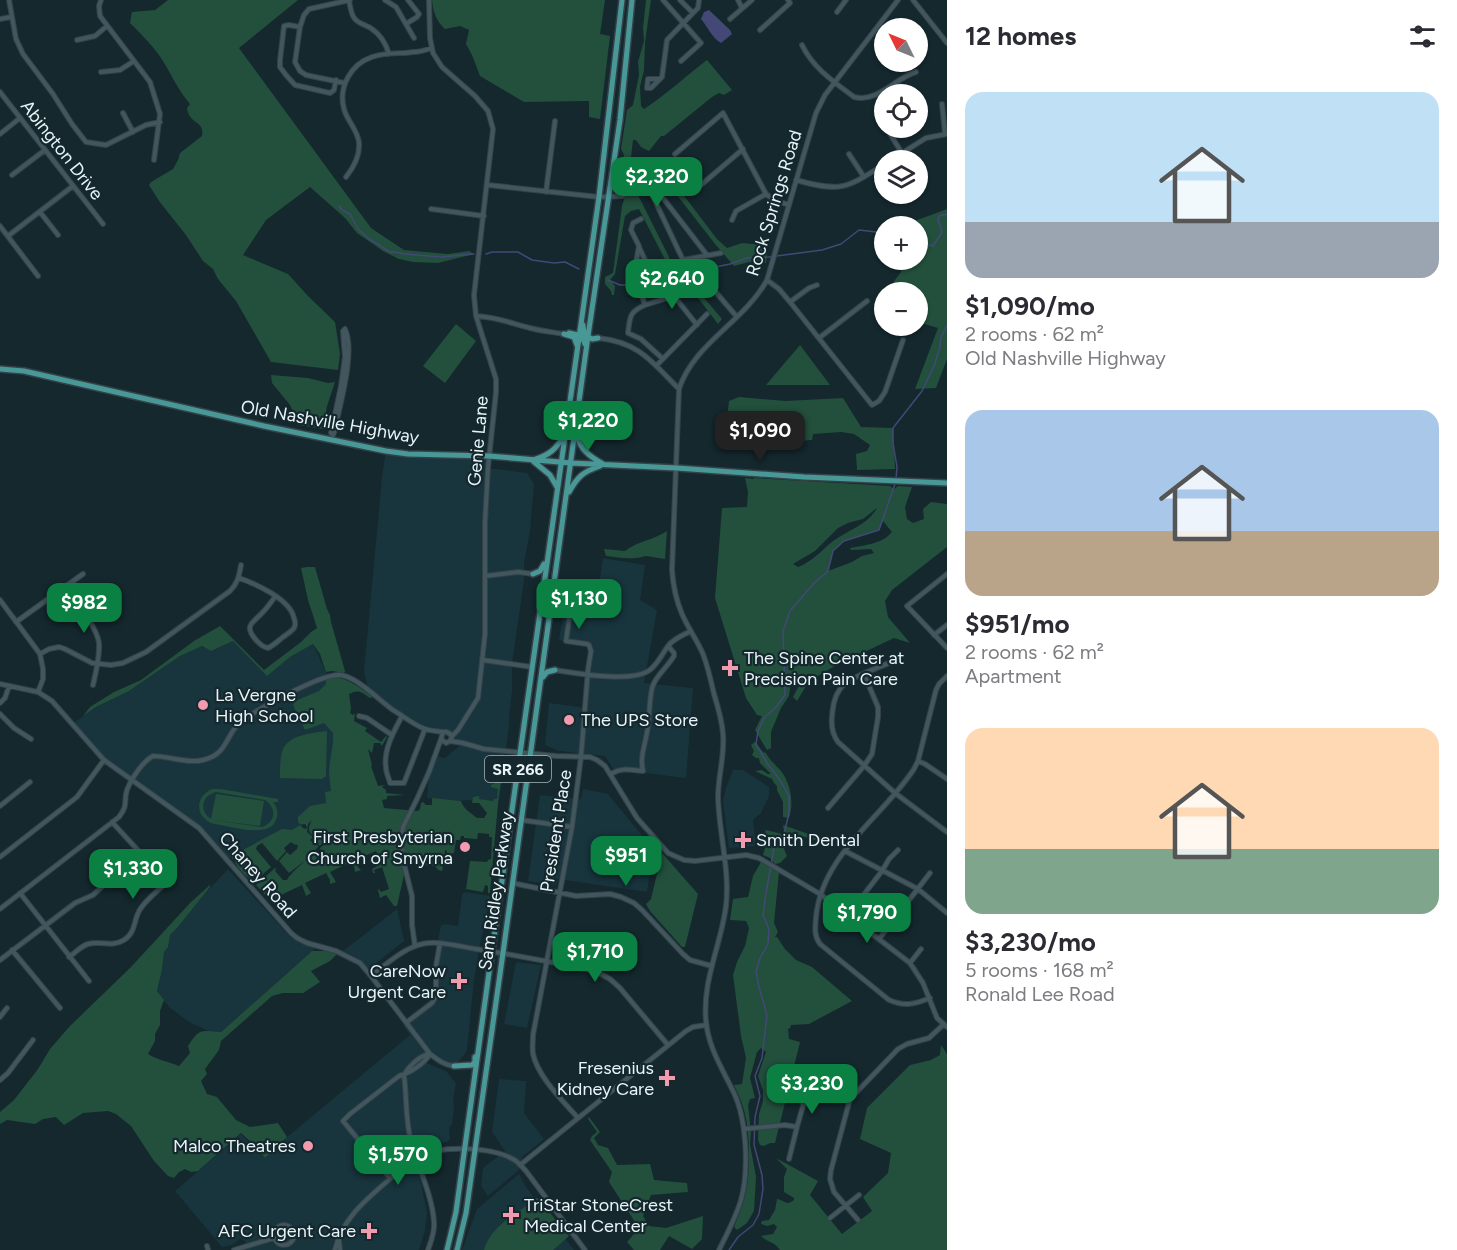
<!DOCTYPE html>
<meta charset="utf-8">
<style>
:root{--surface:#fff;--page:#f7f7f7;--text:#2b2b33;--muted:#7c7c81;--accent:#0b8043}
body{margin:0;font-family:Figtree,sans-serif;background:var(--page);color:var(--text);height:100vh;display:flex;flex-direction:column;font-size:22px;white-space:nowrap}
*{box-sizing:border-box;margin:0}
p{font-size:20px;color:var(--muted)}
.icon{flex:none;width:33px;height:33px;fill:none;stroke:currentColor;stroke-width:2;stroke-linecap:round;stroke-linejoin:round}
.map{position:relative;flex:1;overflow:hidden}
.details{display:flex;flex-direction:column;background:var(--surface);width:510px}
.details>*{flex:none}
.needle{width:39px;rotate:313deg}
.tools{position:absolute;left:874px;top:18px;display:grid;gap:12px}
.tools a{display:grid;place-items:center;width:54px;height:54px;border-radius:50%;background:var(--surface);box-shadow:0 2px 4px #0004;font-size:30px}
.price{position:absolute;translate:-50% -51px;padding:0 14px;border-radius:12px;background:var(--accent);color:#fff;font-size:20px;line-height:39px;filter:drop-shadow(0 2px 3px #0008)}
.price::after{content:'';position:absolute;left:50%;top:36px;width:18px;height:14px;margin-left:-9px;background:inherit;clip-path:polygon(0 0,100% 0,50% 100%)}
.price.on{background:#222;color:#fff}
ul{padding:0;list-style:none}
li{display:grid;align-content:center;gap:12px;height:318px;padding:0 18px}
li span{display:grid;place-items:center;height:186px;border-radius:18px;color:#555}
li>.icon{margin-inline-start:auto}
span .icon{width:108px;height:108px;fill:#fffc;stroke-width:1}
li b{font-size:26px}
h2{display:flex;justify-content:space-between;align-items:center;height:72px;padding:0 18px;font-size:26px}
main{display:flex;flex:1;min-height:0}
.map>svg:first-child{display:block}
</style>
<main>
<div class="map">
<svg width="947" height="1250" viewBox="0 0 947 1250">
<rect width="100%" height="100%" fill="#14282e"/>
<!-- built -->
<path fill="#18343d" d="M386,451L489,456L488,468L527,473L534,484L530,531L524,563V580L512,664V691L509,718V726L499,801L465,800L461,801L427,798L429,775L436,756L445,758L463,743L452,737L446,736L439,733L423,728L392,709L368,690L364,671L382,477Z
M603,558L645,565L640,600L657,610L644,683L693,688L686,778L613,769L605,756L559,751L545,745L549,703L587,708L593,648L559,640L567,594L597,599Z
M233,641L267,675L290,657L313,644L326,672L332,681L337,801L296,830L252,844L226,860L199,828L104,760L72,724L96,707L129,691L180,656L202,646L211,651Z
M733,770H743L769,787V796L761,813L753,820L756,846L729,848L723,801L726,788Z
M583,789L608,794L653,849L647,892L558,879L556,885L528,881L540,795L581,799Z
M228,869L290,937L316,948L307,955L221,1032H211L189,1022L170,1008L157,992L162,970L164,952L168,946L170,935L178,927L202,897Z
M464,892L491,896L479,949L474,980L467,1050L464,1055L454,1066L449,1065L430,1054L424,1062L446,1071L456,1083L453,1100L454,1108L452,1124L449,1128L450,1139L447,1142L424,1145L417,1157L418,1169L427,1212L425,1230L419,1250H245V1241L240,1239L232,1245L222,1247L175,1191L241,1134L265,1158L287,1137L410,1035L403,1025L432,1003L434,999L440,943L438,939L441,925L445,924L458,926L462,895Z
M397,909L404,941L369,969L357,958L343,951Z
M516,962L541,965L527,1028L504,1024Z
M499,1079L526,1081L524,1113L544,1139L522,1157L519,1170L488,1196L481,1186L483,1168L505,1151L492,1132Z
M519,1174L526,1187L574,1250H462L477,1209Z"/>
<!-- green -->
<path fill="#22503c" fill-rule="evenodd" d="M168,0H298L239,48L371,228L404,250L448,254L469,251L474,254L438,263L413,262L399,259L383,251L357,233L345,218L310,187L266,220L243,255L288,274L308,296L335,322L340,354L338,370L271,362L236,301L218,279L213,269L203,261L186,235L159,201L149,185L151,182L173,169L178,160L180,153L202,136C205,120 189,125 187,108L190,104C177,89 170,71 159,55C150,43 140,33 130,23L132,12L155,10Z
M432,0H605L600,34L610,36L600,119L589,117V101L524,102L480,76L472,55L466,44L469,30L460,26L445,29C436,21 433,11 432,0Z
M646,0H651L645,43L644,70L640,87L641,106L644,109C667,94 686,76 707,60L732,90L724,95L719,93L712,97L664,136H661L649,151L641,147L636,140H633L629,174C622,167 622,164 624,155L621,149L627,110L633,105L639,75L638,62L644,41L643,28Z
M666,172L717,239L727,248L742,243L764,245L767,253L766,263L749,262L734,266L715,244L662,176Z
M635,189L669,257L674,269L684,274L722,319L718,324L685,281L682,279L674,277L639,209L631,211L625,216L615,274L610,280L615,286L614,295H612L611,291L605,284V277L613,273L622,206L626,193Z
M947,209V359L936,388L915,389L938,328L918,322V292H888L887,291L901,272L905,260H918V226H901Z
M456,324L476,341L445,383L423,366Z
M800,345L830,385H766Z
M271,375L308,378L328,383L335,382L327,406L323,429L299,425L290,405L272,383Z
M739,397L786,401L843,398L861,427L893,428L895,469L857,470L856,454L867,451L870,445L854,434L841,432L813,434L812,440L783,442L725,438L729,401Z
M745,478L754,479V478L890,486L894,489L898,486L912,487L905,507L907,519L913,523L924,519L923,509L931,502L947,504V547L892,590L885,601L888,617L910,643L894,638L833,667L809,681L797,701L793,697L801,682L792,673L789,696L781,708L771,732V748L767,750L755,730L762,716L757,715L746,698L715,598L722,508L747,507L748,492ZM877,508C868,524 851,529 836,539C823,548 814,561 798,567L793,564L815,551L838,528L848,523L863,519ZM883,521L892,532C882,544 865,545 850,548L851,550L871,549L874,553L862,556L852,562L828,571L833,551L844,541L879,530Z
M667,531L665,559L646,556C633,560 620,558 606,556L604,549L625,551C637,541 654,540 667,531Z
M307,567H315L327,609L330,615L331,622L345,671L344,673L332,671L326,672L320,654L313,644L290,657L267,676L233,641L211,651L202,646L180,656L129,691L96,707L83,716L90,707L114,692L141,680L194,641L220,626L264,670L301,642L311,632L317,628L308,600L301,568Z
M330,677C348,677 360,688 373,697L370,698C361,692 359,689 349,694L351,708L350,713L353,715L355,713L356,706L354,721L367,728L365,731L381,742L386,736L387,737L382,746L380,743H374L372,753L368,749L372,765L371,766L378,786L385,785L382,787L386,790V793L405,795L387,796V799L382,800L384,808L418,811L420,809L421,803L423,802L426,805H432V798L461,801C464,810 470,812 477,818H484L487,813L479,803H472L473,797L479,796V799L493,801L494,799H497L498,789L491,787V785C501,782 502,771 503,762L505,761L502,755H503L506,758L499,793L490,893H488V886L485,885L483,892L466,889L470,861L487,862L488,860L491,859L492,837H489V834L478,833L477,839L464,838V836H461L460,840H456L454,853L447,855V851L445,850L444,858L438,862L443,867L442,871L438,870L435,866L411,864L408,857L397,906H394L386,895L380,898L378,890L379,889L381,892L389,889L382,867L374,870L375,873H373L372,869L381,864L376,851L355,860L358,867L361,870L355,872L354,866L351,862L330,872L336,882L330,884V880L326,873L305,883L311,893L306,896L302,885L281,895L284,904L286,903L287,905L282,909L283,906L273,895L267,897L256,885L275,868L276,869L275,871L283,880H287C292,871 305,862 313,852L317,855L322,853L320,848L330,840L329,839L319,846C317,833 303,836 312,820L308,824L307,832L313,837L310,840L314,844L317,842L318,847L307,859L289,873L279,861L287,852L290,855L297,849L298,846L296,844L295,845L291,842L284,848L286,851L277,861L262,843L257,846L256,849L271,867L254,882C247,877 237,869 234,860L239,862L240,856L236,854L233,856V860L231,856L282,829L292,830L300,825L303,828L306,829L307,827L305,824H300L298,822V817L310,806L326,803L325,792L331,791C330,782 328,771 330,762C331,752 334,743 333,733L324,723L305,730L293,705L295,701L319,691L326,684V678Z
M327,731L326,776L322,779L280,778C280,770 280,755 283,749C290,734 314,733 327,731Z
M755,742L763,752L766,753C770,761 775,764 781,771C791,784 794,803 789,818L783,817V802L777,790V786L774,783L772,779L755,771L762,770L768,774H771L760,763L759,758H756L752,755L754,751L751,745Z
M212,789H221L278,799V802H273C277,807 279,813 276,820C269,839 230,826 214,824C195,818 194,797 212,789ZM216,792L265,800C278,809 275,823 261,827L212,820L260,826L264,801L216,794L211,819C199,811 201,796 216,792Z
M783,825L817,837L827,839L826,843L791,833L782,844L787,856L780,863L775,864L770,858L763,855L766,845L764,834L766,830L782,834L784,831Z
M662,853L698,894L685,947H682L650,911L646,904L651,899Z
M761,862L779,872L774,923L778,932L775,937H777L785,949L796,960L812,967L852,1001L809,1024L791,1025L790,1028L788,1029L789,1039L800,1042L775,1143H770L764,1146L760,1145L758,1140L759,1114L763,1101V1090L758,1076L766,1052L761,1048L757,1052L750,1078L755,1098L750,1099L748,1105L751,1132L750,1144L756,1177L754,1211L747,1223L737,1230L734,1227C746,1200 749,1184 749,1154C749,1127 746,1109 734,1085L742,1084L746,1058L741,1036L733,975L737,962L745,946L749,928L746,921L730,920L733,899L748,897L753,876Z
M210,885V887L178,927L170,935L168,947L164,952L162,970L157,991L164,1000L160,1011V1025L155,1034V1041L148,1054C155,1059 170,1062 179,1066L190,1053L188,1046C200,1027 201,1031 221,1032L312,951H327L337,954L330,961L311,971L320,982L303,993H283L272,996L221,1041L219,1050L205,1069L207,1074L201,1081L207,1094L217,1097L236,1120L250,1127L278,1123L287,1137L265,1158L253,1144L241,1133L198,1171L191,1172L185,1169L179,1172L174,1178L168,1176L154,1161L131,1126L116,1114L108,1111L83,1113L64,1125L56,1117L43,1119L35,1124L7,1120L0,1124V1112L14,1100L38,1069L50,1049L70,1026L131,967L191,902Z
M941,1045L947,1054V1250H780C773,1240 768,1243 761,1236L773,1234L777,1227L774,1224L767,1226L761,1224L762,1221L769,1220L775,1210L777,1199C786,1201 786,1206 794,1200V1198L784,1192V1177L787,1169L776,1158L818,1181L810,1195L842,1234L872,1211L863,1197L888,1173L891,1153L860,1139L867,1108L910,1065L931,1060L940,1055Z
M589,1117L600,1132L594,1138L598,1145L608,1148L617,1165L650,1164L654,1180L687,1183L688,1192L651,1195L643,1216L649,1226L666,1228L703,1216L702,1239L692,1249L669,1236L660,1250H634L627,1242L639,1228L609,1182L612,1172L590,1140L592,1136L597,1132L588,1119Z
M537,1198L540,1200L562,1228L569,1235L568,1237L553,1250H484C490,1229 509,1218 526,1206C530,1203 531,1200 537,1198Z"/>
<!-- water -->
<path fill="#434877" d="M709,10L730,30L732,34L721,43C712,38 707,26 701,19L704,12Z"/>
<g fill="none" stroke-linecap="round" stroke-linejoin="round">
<!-- stream -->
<path stroke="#434877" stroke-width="1.5" d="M339,206L342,210L350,214L358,229L368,238L390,252H395L405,254L441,257L474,254
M918,242L933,246L942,232L938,220L939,216L947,214
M486,254L492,252H518L532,260L554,263L565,262L579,269
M608,280L620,285H629L730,264L747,258L769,257L822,250L841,244L859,230L885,233
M896,479L897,467L893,443V428L922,391L934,366L940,347L941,337L947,326
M729,1250L738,1237L753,1225L759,1214L763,1189L762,1175L754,1145L755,1117L760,1096L755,1076L762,1058L767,1015L759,987L756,971L760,958L768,944L769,929L763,915L766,893L774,848L783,838L789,813V796L780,780L767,763L756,744L758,731L764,718L776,707L785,695L783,631L790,611L814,583L828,571L833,551L844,541L879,530L895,484"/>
<defs>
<path id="minor" d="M9,0L16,39L23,54L53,94L72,124L86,142L106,145L146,125L160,122
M101,0L99,6L100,16L150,82L160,114L154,160
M349,0C350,6 351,15 355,19C359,24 367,25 372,29C381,35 386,44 389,54
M385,0L396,7L414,38
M429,0L430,38L433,53L442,67L475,96L488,111L493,129L474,295L476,316L496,379V392L488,468L485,522V634L478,698L458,730L452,736
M663,0L701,43L681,61
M680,0L693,13L698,8L699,0
M738,0L742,8
M913,0L947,43
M837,12L846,0
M0,19L11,17
M730,19L752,0
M406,24L417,17L419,14L408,0
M300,27L289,25L284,26L280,60V67L286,75L295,85L330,93L334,90L336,80
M760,30L790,3L788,0
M77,40L95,36L107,26
M802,45C813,68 834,82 854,97C878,103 895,78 916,72
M101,72L120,70L134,61
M660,79H648L647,88H651L662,77L667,40L693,13
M344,83L306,75L300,71L295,62L300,27L304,15L309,9L350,0
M0,92L103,224
M942,104L945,134
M123,113L133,132
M0,134L20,118
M890,134L902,153
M675,154L723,113L766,194L774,200L789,205
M849,154L864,177
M891,160L926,138L947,134
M12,175L45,150
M346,177C354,167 360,155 359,143C358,130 347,121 344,109C338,87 351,64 372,57C386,52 400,54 414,52C420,52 426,50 432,48
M796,180C842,193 846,188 885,164
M647,184L683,260L721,253
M488,185L599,197L623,196L627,193L629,189C639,185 647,181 656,189L707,255
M701,185L743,149
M546,192L555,121
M431,209L484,216
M40,212L58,235
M641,219L633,223L631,230L639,246L634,273L645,305C629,312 630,317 628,333L641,339L663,359
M732,220L736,211L766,194
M0,226L38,276
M8,236L73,186
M635,265L645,260L639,247
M702,276L737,317
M767,280L779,289L790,302L872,405L879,401L885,392L903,340
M790,302L809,288L817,285
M645,305L674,296L697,325
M477,316C497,317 510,323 530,328C541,331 552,332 564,334
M598,338C639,342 652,362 679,389
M819,338L867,301
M656,366L707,314
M333,435L334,433C339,408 356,352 345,329
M333,435L331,433L341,386L345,357L343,331L345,329
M947,574L907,606L947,648
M485,576L518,572L533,574
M239,578C256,584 290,599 294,618C295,621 296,625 294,628C292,631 286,635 283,637C278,641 274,645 268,648C262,647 260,644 256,640C243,625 253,623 263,612C267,608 271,602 275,597
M65,586C75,600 97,627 99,643C100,657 96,672 93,685
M559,597L572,599L566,641L587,644L589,645L591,651L588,670L581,757L572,827L533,1035C533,1041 532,1048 533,1054C538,1077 563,1101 578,1118
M0,600L40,654L43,669V679L38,692
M16,622L83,574
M934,635L947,625
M40,654L49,649L59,647L65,649L92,663L111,665L123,663L146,652L230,591C238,583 239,576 241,565
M898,659C884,666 848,677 840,689C834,697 833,707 832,716C831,726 832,734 838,742L895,793L947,832
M483,660L532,667
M555,670C576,673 634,684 651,669C659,662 662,654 668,646C673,639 683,635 691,631
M0,684L38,692L52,701L104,760L199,828L291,933L297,938L307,943L336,951L360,963L371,976L430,1054C438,1060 444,1065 454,1066
M0,703L5,698L9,686
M0,714L14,728L31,739
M359,716L367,718L392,735
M402,716C394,731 383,750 386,768C386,773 389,778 390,783H404L425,729
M450,741L452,737C450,733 447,731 443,732L441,739L446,743L450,741L463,743L484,749L556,756L590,757L597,760L605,766L637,818L668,853L684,860L695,861L746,855L759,858L820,894L910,963L923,983L937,1018L947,1027
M918,761L925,764L947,779
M611,774C622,767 630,770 643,771C639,755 647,741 648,725C650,714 649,692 654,683C659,673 668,666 674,656V653L668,646
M0,806L30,782
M828,808L864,766L872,754L878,717V707L864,674
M521,820L572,827
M845,851L918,889L947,913
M0,857L77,797L104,760
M512,883L576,896L610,894L621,897L634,903L642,910L683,954L690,960L712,966
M20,893L89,981
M0,909L119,817C129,804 123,802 127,790C131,779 143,761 153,756C169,756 187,764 203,760C229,754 225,734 241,722C257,709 322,673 340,675C356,676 380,701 393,710C403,716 414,725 425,729C431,731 437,731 443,732
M848,915L882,871L889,859L898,850
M879,939L930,873
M415,946L412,925V896L402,856L401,840L403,827L417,799L429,772L441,739
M12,950L60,1008
M69,957C75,953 81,946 88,944C101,940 111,948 124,940C137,932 133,918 141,908C148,898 159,890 167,882L112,822
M0,960L75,903L93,895L139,853
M910,963L921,949
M371,976C384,966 398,953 413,947C433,938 456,946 476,949C514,955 552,962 590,970L599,973L610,979L620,988L668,1045
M930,998C915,1004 905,1007 889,1000L820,944C814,936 815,928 816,918C821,855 882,818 914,769L918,761L936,690L939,684L947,676
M0,1017L7,1008
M407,1022L432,1003L436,996V966L440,943
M0,1080L8,1073L33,1040
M810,1080L850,1099
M744,1129L785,1125L797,1127
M789,1159L797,1127L814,1067
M520,1165L686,1031L693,1027L706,1025
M390,1178L343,1121L350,1114L399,1076C410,1073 424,1064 430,1054
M830,1218L859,1195
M858,1220L834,1192L830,1179L831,1170L850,1099L898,1049L907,1044L929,1038L944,1024
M274 1235a10 10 0 1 1 20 0a10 10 0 1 1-20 0Z
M339,1240L340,1250
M207,1246L208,1250
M234,1250L274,1238
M335,1250C342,1218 368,1198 391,1178C399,1171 407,1162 416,1157C440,1145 494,1146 516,1161C520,1164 523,1168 526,1171L585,1250
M428,1250C431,1241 435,1232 434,1222C432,1194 418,1168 411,1141C405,1119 407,1097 404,1075C409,1066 420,1055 430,1054
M719,1250C727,1234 736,1217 741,1200C749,1171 747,1121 734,1093C723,1070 708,1047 706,1021C702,981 721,945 726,906C730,869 719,834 718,797C718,776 725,755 723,734C722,720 718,707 714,694C711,681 708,667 703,654C697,640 688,628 682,614C676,600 673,585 672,570L679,389C694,343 744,322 767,280L816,113L825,95L898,0"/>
<path id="major" d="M583,325L584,334L592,339L598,338
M569,333L582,336L585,344
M564,334L574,337L577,345
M0,369L24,371L264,426L386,451L408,454L489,456L571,463L677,468L804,477L947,483
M576,434C581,450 589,456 603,464
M536,459C549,455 556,449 563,437
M533,461L550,475L557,487
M569,492C578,476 583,472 600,466
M533,574L540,571L544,564
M552,605L554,600L559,597L555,589
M543,677L547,672L555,670
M454,1066L472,1065L475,1062V1057
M447,1250L456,1212L462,1168L492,951L599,197L622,0
M457,1250L466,1213L503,953L588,336L620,120L632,0"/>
</defs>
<!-- minor casing -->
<use href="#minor" stroke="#344248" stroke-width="6"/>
<!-- major casing -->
<use href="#major" stroke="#344248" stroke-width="8"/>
<!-- minor -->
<use href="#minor" stroke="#41565d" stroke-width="4"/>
<!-- major -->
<use href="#major" stroke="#489898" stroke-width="5"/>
</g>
<!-- markers -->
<g fill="#f29aae" stroke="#14282e" stroke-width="2">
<path d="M727 659h6v6h6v6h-6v6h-6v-6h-6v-6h6z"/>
<circle cx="203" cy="705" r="6"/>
<circle cx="569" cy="720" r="6"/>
<path d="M740 831h6v6h6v6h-6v6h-6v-6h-6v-6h6z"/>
<circle cx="465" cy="847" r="6"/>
<path d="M456 972h6v6h6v6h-6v6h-6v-6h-6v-6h6z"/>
<path d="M664 1069h6v6h6v6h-6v6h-6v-6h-6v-6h6z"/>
<circle cx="308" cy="1146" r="6"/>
<path d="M508 1206h6v6h6v6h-6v6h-6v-6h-6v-6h6z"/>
<path d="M366 1222h6v6h6v6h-6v6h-6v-6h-6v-6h6z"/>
</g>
<g text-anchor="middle" stroke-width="4.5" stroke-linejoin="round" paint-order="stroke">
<!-- shield labels -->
<rect fill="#14282e" stroke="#a8b7bb" stroke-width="1.5" x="485" y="756" width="66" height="26" rx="4.5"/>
<g font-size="16" font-weight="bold" fill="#e8f4f8">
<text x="518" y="775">SR 266</text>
</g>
<!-- street labels -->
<g font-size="18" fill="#e8f4f8" stroke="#14282e">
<text transform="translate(62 150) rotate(52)" y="6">Abington Drive</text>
<text transform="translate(774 203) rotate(-73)" y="6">Rock Springs Road</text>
<text transform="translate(330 422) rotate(10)" y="6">Old Nashville Highway</text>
<text transform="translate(478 441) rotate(-85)" y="6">Genie Lane</text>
<text transform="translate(556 831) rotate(-81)" y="6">President Place</text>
<text transform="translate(258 875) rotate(49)" y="6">Chaney Road</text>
<text transform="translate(496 891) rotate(-82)" y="6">Sam Ridley Parkway</text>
</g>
<!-- poi labels -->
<g font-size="18" fill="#e8f4f8" stroke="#14282e" text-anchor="start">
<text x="744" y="664">The Spine Center at<tspan x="744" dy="21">Precision Pain Care</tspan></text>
<text x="215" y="701">La Vergne<tspan x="215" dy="21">High School</tspan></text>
<text x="581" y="726">The UPS Store</text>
<text x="453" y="843" text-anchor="end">First Presbyterian<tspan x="453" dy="21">Church of Smyrna</tspan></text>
<text x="756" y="846">Smith Dental</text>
<text x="446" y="977" text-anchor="end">CareNow<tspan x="446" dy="21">Urgent Care</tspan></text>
<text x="654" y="1074" text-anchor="end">Fresenius<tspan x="654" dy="21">Kidney Care</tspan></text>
<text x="296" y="1152" text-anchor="end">Malco Theatres</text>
<text x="524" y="1211">TriStar StoneCrest<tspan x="524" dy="21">Medical Center</tspan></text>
<text x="356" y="1237" text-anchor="end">AFC Urgent Care</text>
</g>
</g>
</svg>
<div class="tools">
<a><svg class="needle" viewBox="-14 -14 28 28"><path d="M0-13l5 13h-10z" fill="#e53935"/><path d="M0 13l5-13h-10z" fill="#7c7c81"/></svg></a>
<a><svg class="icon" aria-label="locate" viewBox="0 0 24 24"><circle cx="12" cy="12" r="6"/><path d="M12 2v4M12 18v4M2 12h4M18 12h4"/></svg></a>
<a><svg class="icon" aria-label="layers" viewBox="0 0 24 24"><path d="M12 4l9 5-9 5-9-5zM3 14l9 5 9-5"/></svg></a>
<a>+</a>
<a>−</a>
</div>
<b class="price" style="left:657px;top:208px">$2,320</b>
<b class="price" style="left:672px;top:310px">$2,640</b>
<b class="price" style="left:588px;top:452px">$1,220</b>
<b class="price on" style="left:760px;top:462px">$1,090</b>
<b class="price" style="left:579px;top:630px">$1,130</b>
<b class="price" style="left:84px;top:634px">$982</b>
<b class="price" style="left:626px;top:887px">$951</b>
<b class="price" style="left:133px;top:900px">$1,330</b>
<b class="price" style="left:867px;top:944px">$1,790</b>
<b class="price" style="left:595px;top:983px">$1,710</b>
<b class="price" style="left:812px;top:1115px">$3,230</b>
<b class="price" style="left:398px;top:1186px">$1,570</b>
</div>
<section class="details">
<h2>12 homes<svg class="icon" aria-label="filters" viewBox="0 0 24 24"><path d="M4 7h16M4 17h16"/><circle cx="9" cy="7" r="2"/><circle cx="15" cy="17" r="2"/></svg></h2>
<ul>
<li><span style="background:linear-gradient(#bfe0f5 70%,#9aa5b1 0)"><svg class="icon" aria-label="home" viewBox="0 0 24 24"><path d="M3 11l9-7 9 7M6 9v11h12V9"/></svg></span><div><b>$1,090/mo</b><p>2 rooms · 62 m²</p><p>Old Nashville Highway</p></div></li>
<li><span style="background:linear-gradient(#a9c7e8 65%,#b9a48a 0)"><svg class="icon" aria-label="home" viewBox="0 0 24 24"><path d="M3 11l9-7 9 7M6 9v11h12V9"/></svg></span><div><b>$951/mo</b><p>2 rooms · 62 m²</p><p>Apartment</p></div></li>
<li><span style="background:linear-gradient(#ffd9b3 65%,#7fa58c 0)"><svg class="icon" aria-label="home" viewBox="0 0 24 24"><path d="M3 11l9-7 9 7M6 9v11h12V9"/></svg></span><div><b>$3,230/mo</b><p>5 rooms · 168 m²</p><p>Ronald Lee Road</p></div></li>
</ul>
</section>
</main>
